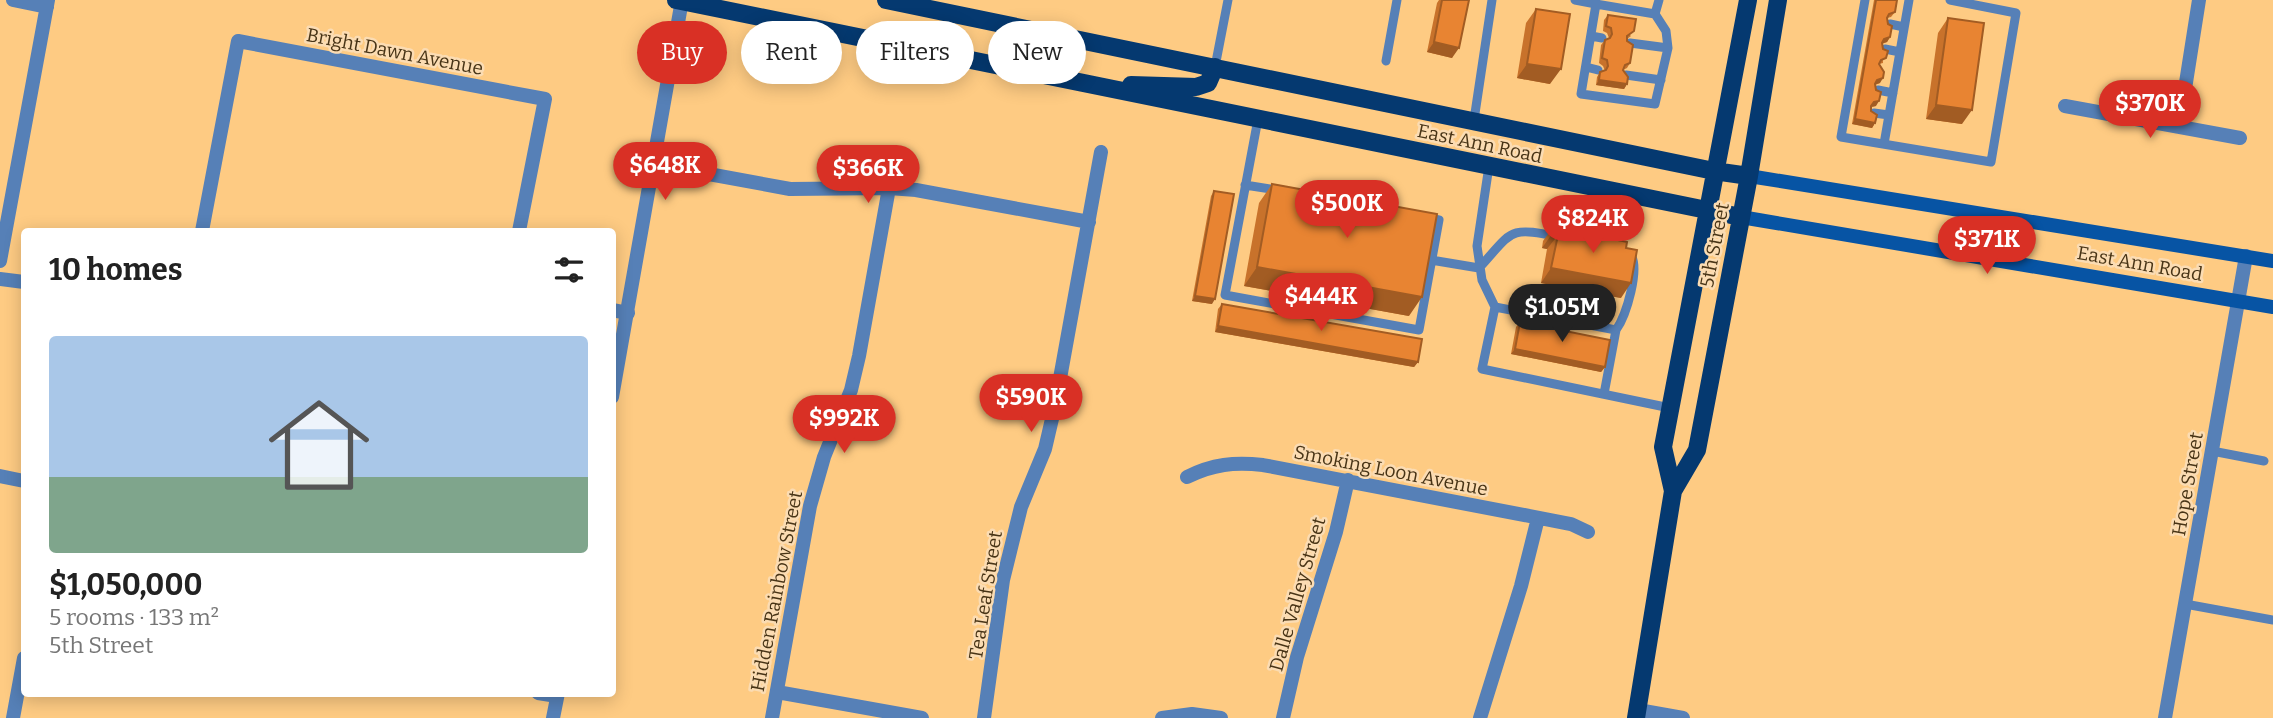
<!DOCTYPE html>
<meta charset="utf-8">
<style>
:root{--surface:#fff;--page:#f6f6f6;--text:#222;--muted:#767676;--line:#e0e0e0;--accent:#d93025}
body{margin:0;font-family:Bitter,serif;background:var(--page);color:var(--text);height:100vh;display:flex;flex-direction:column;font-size:26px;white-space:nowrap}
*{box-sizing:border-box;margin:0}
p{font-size:23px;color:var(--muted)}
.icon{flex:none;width:38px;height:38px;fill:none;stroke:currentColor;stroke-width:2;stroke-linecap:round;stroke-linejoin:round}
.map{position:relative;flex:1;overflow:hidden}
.details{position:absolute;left:21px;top:228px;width:595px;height:469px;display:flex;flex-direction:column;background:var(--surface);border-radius:7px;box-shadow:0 4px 18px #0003}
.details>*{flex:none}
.hud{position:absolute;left:637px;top:21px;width:665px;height:63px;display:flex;gap:14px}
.price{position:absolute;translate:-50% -60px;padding:0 16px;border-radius:24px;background:var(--accent);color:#fff;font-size:23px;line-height:46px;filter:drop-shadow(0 2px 4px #0008)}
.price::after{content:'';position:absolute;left:50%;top:42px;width:21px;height:16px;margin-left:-10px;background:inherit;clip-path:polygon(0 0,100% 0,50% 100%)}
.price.current{background:#222;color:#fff}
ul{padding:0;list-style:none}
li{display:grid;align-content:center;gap:14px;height:371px;padding:0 28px}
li+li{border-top:2px solid var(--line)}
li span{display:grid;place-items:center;height:217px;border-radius:7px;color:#555}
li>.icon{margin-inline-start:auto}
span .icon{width:126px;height:126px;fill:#fffc;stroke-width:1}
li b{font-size:30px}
h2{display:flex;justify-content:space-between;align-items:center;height:84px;padding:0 28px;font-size:30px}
.tag{padding:0 24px;border-radius:32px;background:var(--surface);box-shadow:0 4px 18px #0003;font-size:24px;line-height:63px}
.tag.current{background:var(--accent);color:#fff}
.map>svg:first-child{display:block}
</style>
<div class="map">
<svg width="2273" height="718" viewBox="0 0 2273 718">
<rect width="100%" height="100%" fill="#fecb83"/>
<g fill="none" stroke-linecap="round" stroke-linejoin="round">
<!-- service -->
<path stroke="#5680b7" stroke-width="9" d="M1575,0L1596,4L1581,94L1655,104L1668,48L1666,31L1655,14L1659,0
M1865,0L1841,137L1991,162L2016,13L1950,0
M1596,4L1655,14
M1890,24L1904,27
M1591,36L1602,38
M1630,43L1668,48
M1885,49L1900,52
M1386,61L1397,0
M1215,67L1228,0
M1586,67L1598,70
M1626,75L1661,80
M1878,90L1893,93
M1874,113L1889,115
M1258,119L1225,295L1419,330L1439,220L1425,217
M1474,120L1492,0
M1884,144L1909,0
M1489,166L1477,246L1482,280L1495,307L1616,330L1604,394
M1245,185L1277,190
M1431,260L1479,268C1513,231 1507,226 1559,237
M1495,307L1482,369L1670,408
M1616,330C1626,316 1641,268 1630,253
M2212,451L2264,461
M2185,604L2273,620"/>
<!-- minor -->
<path stroke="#5680b7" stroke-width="14" d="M13,0L47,7
M2065,106L2240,138
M2179,127L2199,0
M654,164L790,189L889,188L916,190L1089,222
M202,231L238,41L545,99L519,231
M0,261L48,0
M0,279L24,282
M612,310L628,313
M0,476L24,481
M1187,477C1213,464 1234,462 1263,465L1571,524L1588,532
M777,692L922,718
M538,693L557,696
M1638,710L1683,718
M13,718L24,658
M772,718L810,506L824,457L851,390L859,356L889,188
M984,718L1003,580L1021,507L1045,449L1055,406L1101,152
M1162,718L1192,714L1221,718
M1283,718L1297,657L1336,532L1348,480
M1480,718L1521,586L1538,518
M2165,718L2246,256"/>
<!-- tertiary -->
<path stroke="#5680b7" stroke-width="14" d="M612,397L682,0
M553,718L558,693"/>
<!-- secondary -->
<path stroke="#0754a4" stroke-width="14" d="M1749,176L2273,261
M1741,217L2273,307"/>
<!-- primary -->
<path stroke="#053970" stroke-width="18" d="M676,0L1741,217
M886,0L1714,171L1749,176
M1131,85L1196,87L1208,83L1215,67
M1673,491L1663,447L1748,0
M1636,718L1673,491L1697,450L1749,176L1778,0"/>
</g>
<!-- wall -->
<path fill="#c8722b" d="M1439,0H1469L1452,58L1427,52L1437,3Z
M1874,0H1897L1895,12L1891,17L1887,18L1890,37L1887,42L1882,44L1883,63L1879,64L1880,83L1875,85L1876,106L1871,107L1875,123L1872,128L1852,124Z
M1536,9L1550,84L1517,78L1526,23Z
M1608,15L1631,36L1627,39L1630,63L1627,68L1623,70L1627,84L1624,89L1596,85L1597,77L1600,72L1605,71L1603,66L1599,63L1601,45L1605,40L1609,38L1607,33L1603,31L1604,20Z
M1948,18L1962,124L1926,119L1938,33Z
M1272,184L1409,316L1244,286L1259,203Z
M1214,191L1212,304L1192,301L1211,196Z
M1554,226L1621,298L1541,283L1547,249L1542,248L1543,241Z
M1222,304L1418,362L1414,367L1215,332L1218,309Z
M1520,322L1605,367L1601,372L1511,354L1516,327Z"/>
<!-- shaded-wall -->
<path fill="#a25c23" d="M1890,37L1887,42L1880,44L1884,39Z
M1434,42L1459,48L1452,58L1427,52Z
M1527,64L1561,69L1550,84L1517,78Z
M1883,78L1880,83L1873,85L1877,80Z
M1599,80L1627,84L1624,89L1596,85Z
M1879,101L1876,106L1871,107L1874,102Z
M1936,105L1972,110L1962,124L1926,119Z
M1855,119L1875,123L1872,128L1852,124Z
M1552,234L1558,235L1547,249L1542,248Z
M1257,267L1422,297L1409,316L1244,286Z
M1551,268L1631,283L1621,298L1541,283Z
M1195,296L1215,299L1212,304L1192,301Z
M1218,326L1418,362L1414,367L1215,332Z
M1515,349L1605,367L1601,372L1511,354Z"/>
<!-- building -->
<path fill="#e88432" stroke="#a25c23" stroke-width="2" d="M1442,0H1469L1459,48L1434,42Z
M1876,0H1897L1895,12L1889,14L1887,18L1888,24L1892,26L1890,37L1884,39L1882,43L1883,49L1888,51L1886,58L1881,60L1879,64L1884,72L1883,78L1877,80L1875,84L1876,90L1881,92L1879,101L1874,102L1871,106V111L1877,115L1875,123L1855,119Z
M1536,9L1570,14L1561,69L1527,64Z
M1608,15L1636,19L1634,31L1627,36V41L1633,45L1630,63L1625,65L1623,70L1628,77L1627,84L1599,80L1600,72L1606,70L1608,66L1607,60L1602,58L1605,40L1610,38L1612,34L1611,28L1606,26Z
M1948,18L1984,23L1972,110L1936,105Z
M1272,184L1437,214L1422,297L1257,267Z
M1214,191L1234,194L1215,299L1195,296Z
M1554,226L1627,242L1626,248L1637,250L1631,283L1551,268L1558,235L1552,234Z
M1222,304L1422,339L1418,362L1218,326Z
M1520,322L1610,340L1605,367L1515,349Z"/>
<g text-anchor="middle" stroke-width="5" stroke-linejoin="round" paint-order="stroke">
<!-- street labels -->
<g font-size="19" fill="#483416" stroke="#fbdcb3">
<text transform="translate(395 51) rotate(11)" y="7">Bright Dawn Avenue</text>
<text transform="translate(1480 143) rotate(12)" y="7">East Ann Road</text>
<text transform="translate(1714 245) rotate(-79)" y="7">5th Street</text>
<text transform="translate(2140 263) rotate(10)" y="7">East Ann Road</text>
<text transform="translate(1391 470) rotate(11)" y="7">Smoking Loon Avenue</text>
<text transform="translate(2187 484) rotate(-80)" y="7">Hope Street</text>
<text transform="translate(776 591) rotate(-79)" y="7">Hidden Rainbow Street</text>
<text transform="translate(1297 594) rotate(-74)" y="7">Dalle Valley Street</text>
<text transform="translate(985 595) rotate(-81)" y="7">Tea Leaf Street</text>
</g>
</g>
</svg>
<b class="price" style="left:2150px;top:140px">$370K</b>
<b class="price" style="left:665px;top:202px">$648K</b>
<b class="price" style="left:868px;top:205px">$366K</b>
<b class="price" style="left:1347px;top:240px">$500K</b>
<b class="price" style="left:1593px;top:255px">$824K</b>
<b class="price" style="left:1987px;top:276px">$371K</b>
<b class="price" style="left:1321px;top:333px">$444K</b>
<b class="price current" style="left:1562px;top:344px">$1.05M</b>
<b class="price" style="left:1031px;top:434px">$590K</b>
<b class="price" style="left:844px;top:455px">$992K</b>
<div class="hud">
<a class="tag current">Buy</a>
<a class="tag">Rent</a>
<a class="tag">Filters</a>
<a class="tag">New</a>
</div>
<section class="details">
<h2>10 homes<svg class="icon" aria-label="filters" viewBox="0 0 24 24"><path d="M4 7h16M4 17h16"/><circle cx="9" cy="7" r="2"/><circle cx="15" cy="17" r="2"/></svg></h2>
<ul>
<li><span style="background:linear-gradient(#a9c7e8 65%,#7fa58c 0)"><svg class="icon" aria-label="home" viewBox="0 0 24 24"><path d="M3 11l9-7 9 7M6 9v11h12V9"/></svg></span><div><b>$1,050,000</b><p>5 rooms · 133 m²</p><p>5th Street</p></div></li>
</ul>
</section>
</div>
